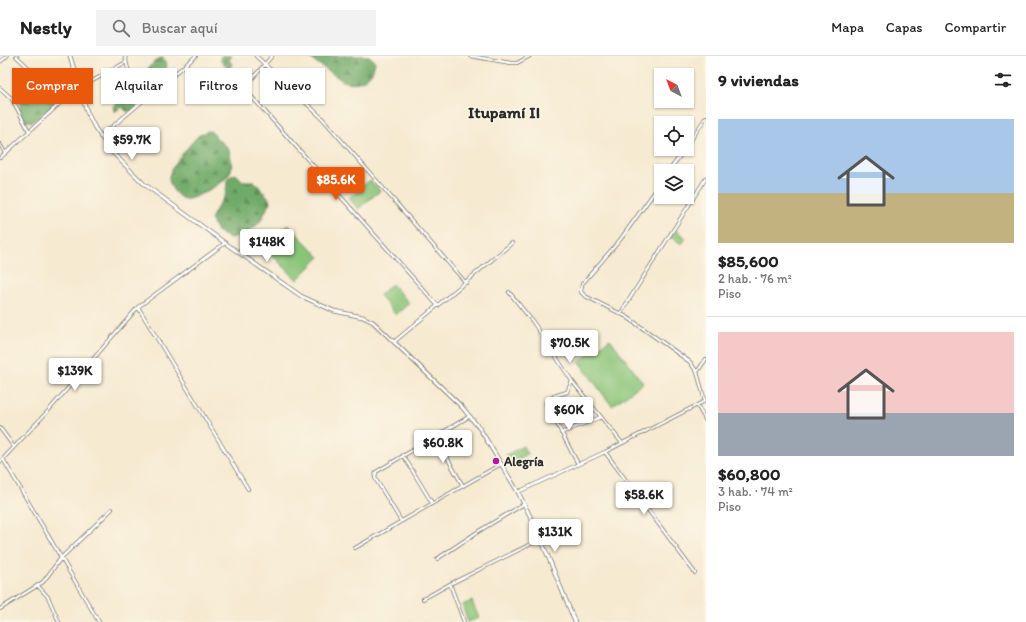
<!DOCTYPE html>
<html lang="es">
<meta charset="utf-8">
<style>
:root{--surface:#fff;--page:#f2f2f2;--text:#222;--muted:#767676;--line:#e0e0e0;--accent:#ea580c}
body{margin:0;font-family:Itim,sans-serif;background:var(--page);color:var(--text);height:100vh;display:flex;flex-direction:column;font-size:15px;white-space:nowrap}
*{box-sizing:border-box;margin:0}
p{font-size:13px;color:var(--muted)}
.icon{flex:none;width:22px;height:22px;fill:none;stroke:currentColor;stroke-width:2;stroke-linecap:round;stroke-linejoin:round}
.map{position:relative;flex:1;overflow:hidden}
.side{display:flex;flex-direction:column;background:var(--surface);width:320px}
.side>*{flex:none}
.banner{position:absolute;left:12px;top:12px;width:380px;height:36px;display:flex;gap:8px}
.needle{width:26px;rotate:319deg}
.fabs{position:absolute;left:654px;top:12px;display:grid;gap:8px}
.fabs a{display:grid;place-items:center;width:40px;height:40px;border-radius:0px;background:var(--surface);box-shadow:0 1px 3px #0004;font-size:20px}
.price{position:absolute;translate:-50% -34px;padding:0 9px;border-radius:4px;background:#fff;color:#222;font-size:13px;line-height:26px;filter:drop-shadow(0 1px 2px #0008)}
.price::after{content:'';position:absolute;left:50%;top:24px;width:12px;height:9px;margin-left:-6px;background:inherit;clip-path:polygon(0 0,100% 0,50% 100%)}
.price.selected{background:var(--accent);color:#fff}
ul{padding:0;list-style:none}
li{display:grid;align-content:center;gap:8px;height:212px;padding:0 12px}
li+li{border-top:1px solid var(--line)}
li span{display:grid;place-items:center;height:124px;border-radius:0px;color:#555}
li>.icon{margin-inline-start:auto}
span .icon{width:72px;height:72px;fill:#fffc;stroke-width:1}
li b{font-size:17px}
h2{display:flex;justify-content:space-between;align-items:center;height:48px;padding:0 12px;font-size:17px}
.pill{padding:0 14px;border-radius:0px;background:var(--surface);box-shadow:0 1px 3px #0004;font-size:14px;line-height:36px}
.pill.selected{background:var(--accent);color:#fff}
header{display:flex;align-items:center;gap:24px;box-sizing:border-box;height:56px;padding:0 20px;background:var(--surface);border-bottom:1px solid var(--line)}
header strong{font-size:19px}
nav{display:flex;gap:22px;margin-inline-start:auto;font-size:14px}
.search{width:280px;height:36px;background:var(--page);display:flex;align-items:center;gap:10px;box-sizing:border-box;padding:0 14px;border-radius:0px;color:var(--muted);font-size:15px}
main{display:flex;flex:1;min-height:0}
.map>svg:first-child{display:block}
</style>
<header>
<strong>Nestly</strong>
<div class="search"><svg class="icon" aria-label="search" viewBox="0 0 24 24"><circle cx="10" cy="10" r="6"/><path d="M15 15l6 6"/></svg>Buscar aquí</div>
<nav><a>Mapa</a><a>Capas</a><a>Compartir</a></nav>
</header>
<main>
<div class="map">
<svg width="706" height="566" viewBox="0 0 706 566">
<defs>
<pattern id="forest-firs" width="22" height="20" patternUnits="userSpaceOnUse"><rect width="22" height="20" fill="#6faa68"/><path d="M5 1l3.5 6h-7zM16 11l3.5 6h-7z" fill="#5b8b56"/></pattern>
</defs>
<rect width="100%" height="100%" fill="#fcf5e5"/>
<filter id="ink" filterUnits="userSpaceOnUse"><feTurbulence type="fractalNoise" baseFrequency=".025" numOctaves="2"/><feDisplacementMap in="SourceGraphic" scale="8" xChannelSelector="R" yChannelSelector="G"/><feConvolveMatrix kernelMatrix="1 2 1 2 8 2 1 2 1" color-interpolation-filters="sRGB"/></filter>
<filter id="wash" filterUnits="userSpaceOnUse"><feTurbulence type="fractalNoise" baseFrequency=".012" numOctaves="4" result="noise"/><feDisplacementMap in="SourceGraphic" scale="16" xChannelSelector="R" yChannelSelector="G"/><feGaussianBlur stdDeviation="0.9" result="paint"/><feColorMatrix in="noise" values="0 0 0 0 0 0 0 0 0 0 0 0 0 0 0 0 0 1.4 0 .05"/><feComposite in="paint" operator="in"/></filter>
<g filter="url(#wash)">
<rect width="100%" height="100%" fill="#f6ead1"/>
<!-- forest -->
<path fill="url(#forest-firs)" stroke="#4d6a4a" d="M221,0H232L229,4L232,8L231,11L228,13L220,4Z
M307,0H369L375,5C375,7 374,11 373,14C368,26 354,29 343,25Z
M160,2H163L167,9L166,13L162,16L164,22H168L163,26L159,25L158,20L155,17L147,16L148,12Z
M136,24L145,32L147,35L145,41L141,43L138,37L132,38L131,42L134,46H138V49L130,55H126L122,51L114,56L113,50C115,47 118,45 120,42C124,34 126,26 136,24Z
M31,26C44,24 52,36 58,46L55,50L50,52L32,66L26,65L20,59V48L16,44L14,39L18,32L26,30Z
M209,75C214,76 215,82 220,85C222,87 225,88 227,91C231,96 233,111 230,117C226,126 198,141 188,143C185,143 182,143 180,141C174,137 168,127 169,120C171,110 191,87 198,80C201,78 205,76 209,75Z
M236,118L243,125H254L268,141L270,146C260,166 261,171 238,179C235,181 233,182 229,182L217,175L211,163L218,150L226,138L227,124L231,120Z"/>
<!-- pitch -->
<path fill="#8ac478" stroke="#5a7852" d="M370,124L380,135L358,153L349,142Z
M288,169L320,201L297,224L265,192Z
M675,174L686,182L682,188L670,181Z
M392,228L409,247L396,259L379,239Z
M610,283L643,327L612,350L579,306Z
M523,390L527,398L511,407L506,399Z
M472,545L479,562L468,566L462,549Z"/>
</g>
<g filter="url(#ink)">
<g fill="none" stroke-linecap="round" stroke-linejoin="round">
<defs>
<path id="minor" d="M16,0L63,44
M125,0L129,18
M256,0L322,62L466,227
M272,0L244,32L438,250
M470,0L511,7H517L530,0
M0,6L7,0
M0,32L12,43L29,75
M80,32L126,6
M100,81L196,0
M0,88L5,97
M687,90L706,61
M0,102L79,30
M669,115L685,93
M509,236L533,266L572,325L622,387
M138,251L248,433
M620,258L706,122
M394,286L512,187
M697,316L706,303
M572,325L567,336L554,340L546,347L578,408
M697,349L706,365
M0,372L14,391
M561,377L601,361
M435,380L463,430
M605,396L695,517
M403,399L432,447
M3,403L99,566
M0,406L49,354L138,251L225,187
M518,436L605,396L705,345L697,316L690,306L627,261L585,240L581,236L582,228L620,184L661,127
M401,465L375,422L376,416L470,360
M355,492L501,408
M437,503L479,475L524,448
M38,530L48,541L59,566
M423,543L450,528
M0,553L43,526L61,502L112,453
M464,566L450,528L541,483"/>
<path id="tertiary" d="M70,0L87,56L95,72L111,95L144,128L225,187L301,240L334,255L363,261L373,266L462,351L480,373L518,436L538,476L575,566"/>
</defs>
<!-- minor casing -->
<use href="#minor" stroke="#726e65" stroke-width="4"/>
<!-- tertiary casing -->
<use href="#tertiary" stroke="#726e65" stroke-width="4.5"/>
<!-- minor -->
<use href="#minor" stroke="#fff" stroke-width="2.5"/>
<!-- tertiary -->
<use href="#tertiary" stroke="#fff" stroke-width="3"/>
</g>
</g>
<!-- markers -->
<circle fill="#b5179e" stroke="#fcf5e5" stroke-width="1.5" cx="496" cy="405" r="4"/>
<g text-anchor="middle" stroke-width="3" stroke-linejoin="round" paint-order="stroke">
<!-- poi labels -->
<g font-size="13" font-weight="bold" fill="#2b2b2b" stroke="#fcf5e5" text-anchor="start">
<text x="504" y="410">Alegría</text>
</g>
<!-- district labels -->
<g font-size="17" font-weight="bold" fill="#2b2b2b" stroke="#fcf5e5">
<text x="504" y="62">Itupamí II</text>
</g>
</g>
</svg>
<div class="fabs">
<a><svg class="needle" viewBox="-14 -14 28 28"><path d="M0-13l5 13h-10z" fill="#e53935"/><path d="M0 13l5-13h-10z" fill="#767676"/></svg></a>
<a><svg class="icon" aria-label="locate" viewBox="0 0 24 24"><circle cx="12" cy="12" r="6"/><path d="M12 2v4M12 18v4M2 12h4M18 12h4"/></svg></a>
<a><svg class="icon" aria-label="layers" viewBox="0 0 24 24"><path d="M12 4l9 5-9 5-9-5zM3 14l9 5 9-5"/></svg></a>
</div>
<b class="price" style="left:132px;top:105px">$59.7K</b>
<b class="price selected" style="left:336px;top:145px">$85.6K</b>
<b class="price" style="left:267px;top:207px">$148K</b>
<b class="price" style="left:570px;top:308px">$70.5K</b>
<b class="price" style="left:75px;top:336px">$139K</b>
<b class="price" style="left:569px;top:375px">$60K</b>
<b class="price" style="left:443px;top:408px">$60.8K</b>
<b class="price" style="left:644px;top:460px">$58.6K</b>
<b class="price" style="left:555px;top:497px">$131K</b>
<div class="banner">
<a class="pill selected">Comprar</a>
<a class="pill">Alquilar</a>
<a class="pill">Filtros</a>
<a class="pill">Nuevo</a>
</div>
</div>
<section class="side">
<h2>9 viviendas<svg class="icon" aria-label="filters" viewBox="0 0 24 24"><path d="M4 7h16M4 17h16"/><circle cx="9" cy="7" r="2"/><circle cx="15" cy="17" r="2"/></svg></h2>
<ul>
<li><span style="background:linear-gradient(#a9c7e8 60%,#c2b280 0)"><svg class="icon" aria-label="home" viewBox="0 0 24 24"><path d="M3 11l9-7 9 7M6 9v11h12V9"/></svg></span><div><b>$85,600</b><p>2 hab. · 76 m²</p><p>Piso</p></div></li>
<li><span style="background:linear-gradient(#f6c9c9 65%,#9aa5b1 0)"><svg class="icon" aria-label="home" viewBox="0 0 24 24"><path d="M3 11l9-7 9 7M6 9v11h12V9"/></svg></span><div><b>$60,800</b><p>3 hab. · 74 m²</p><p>Piso</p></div></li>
</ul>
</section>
</main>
